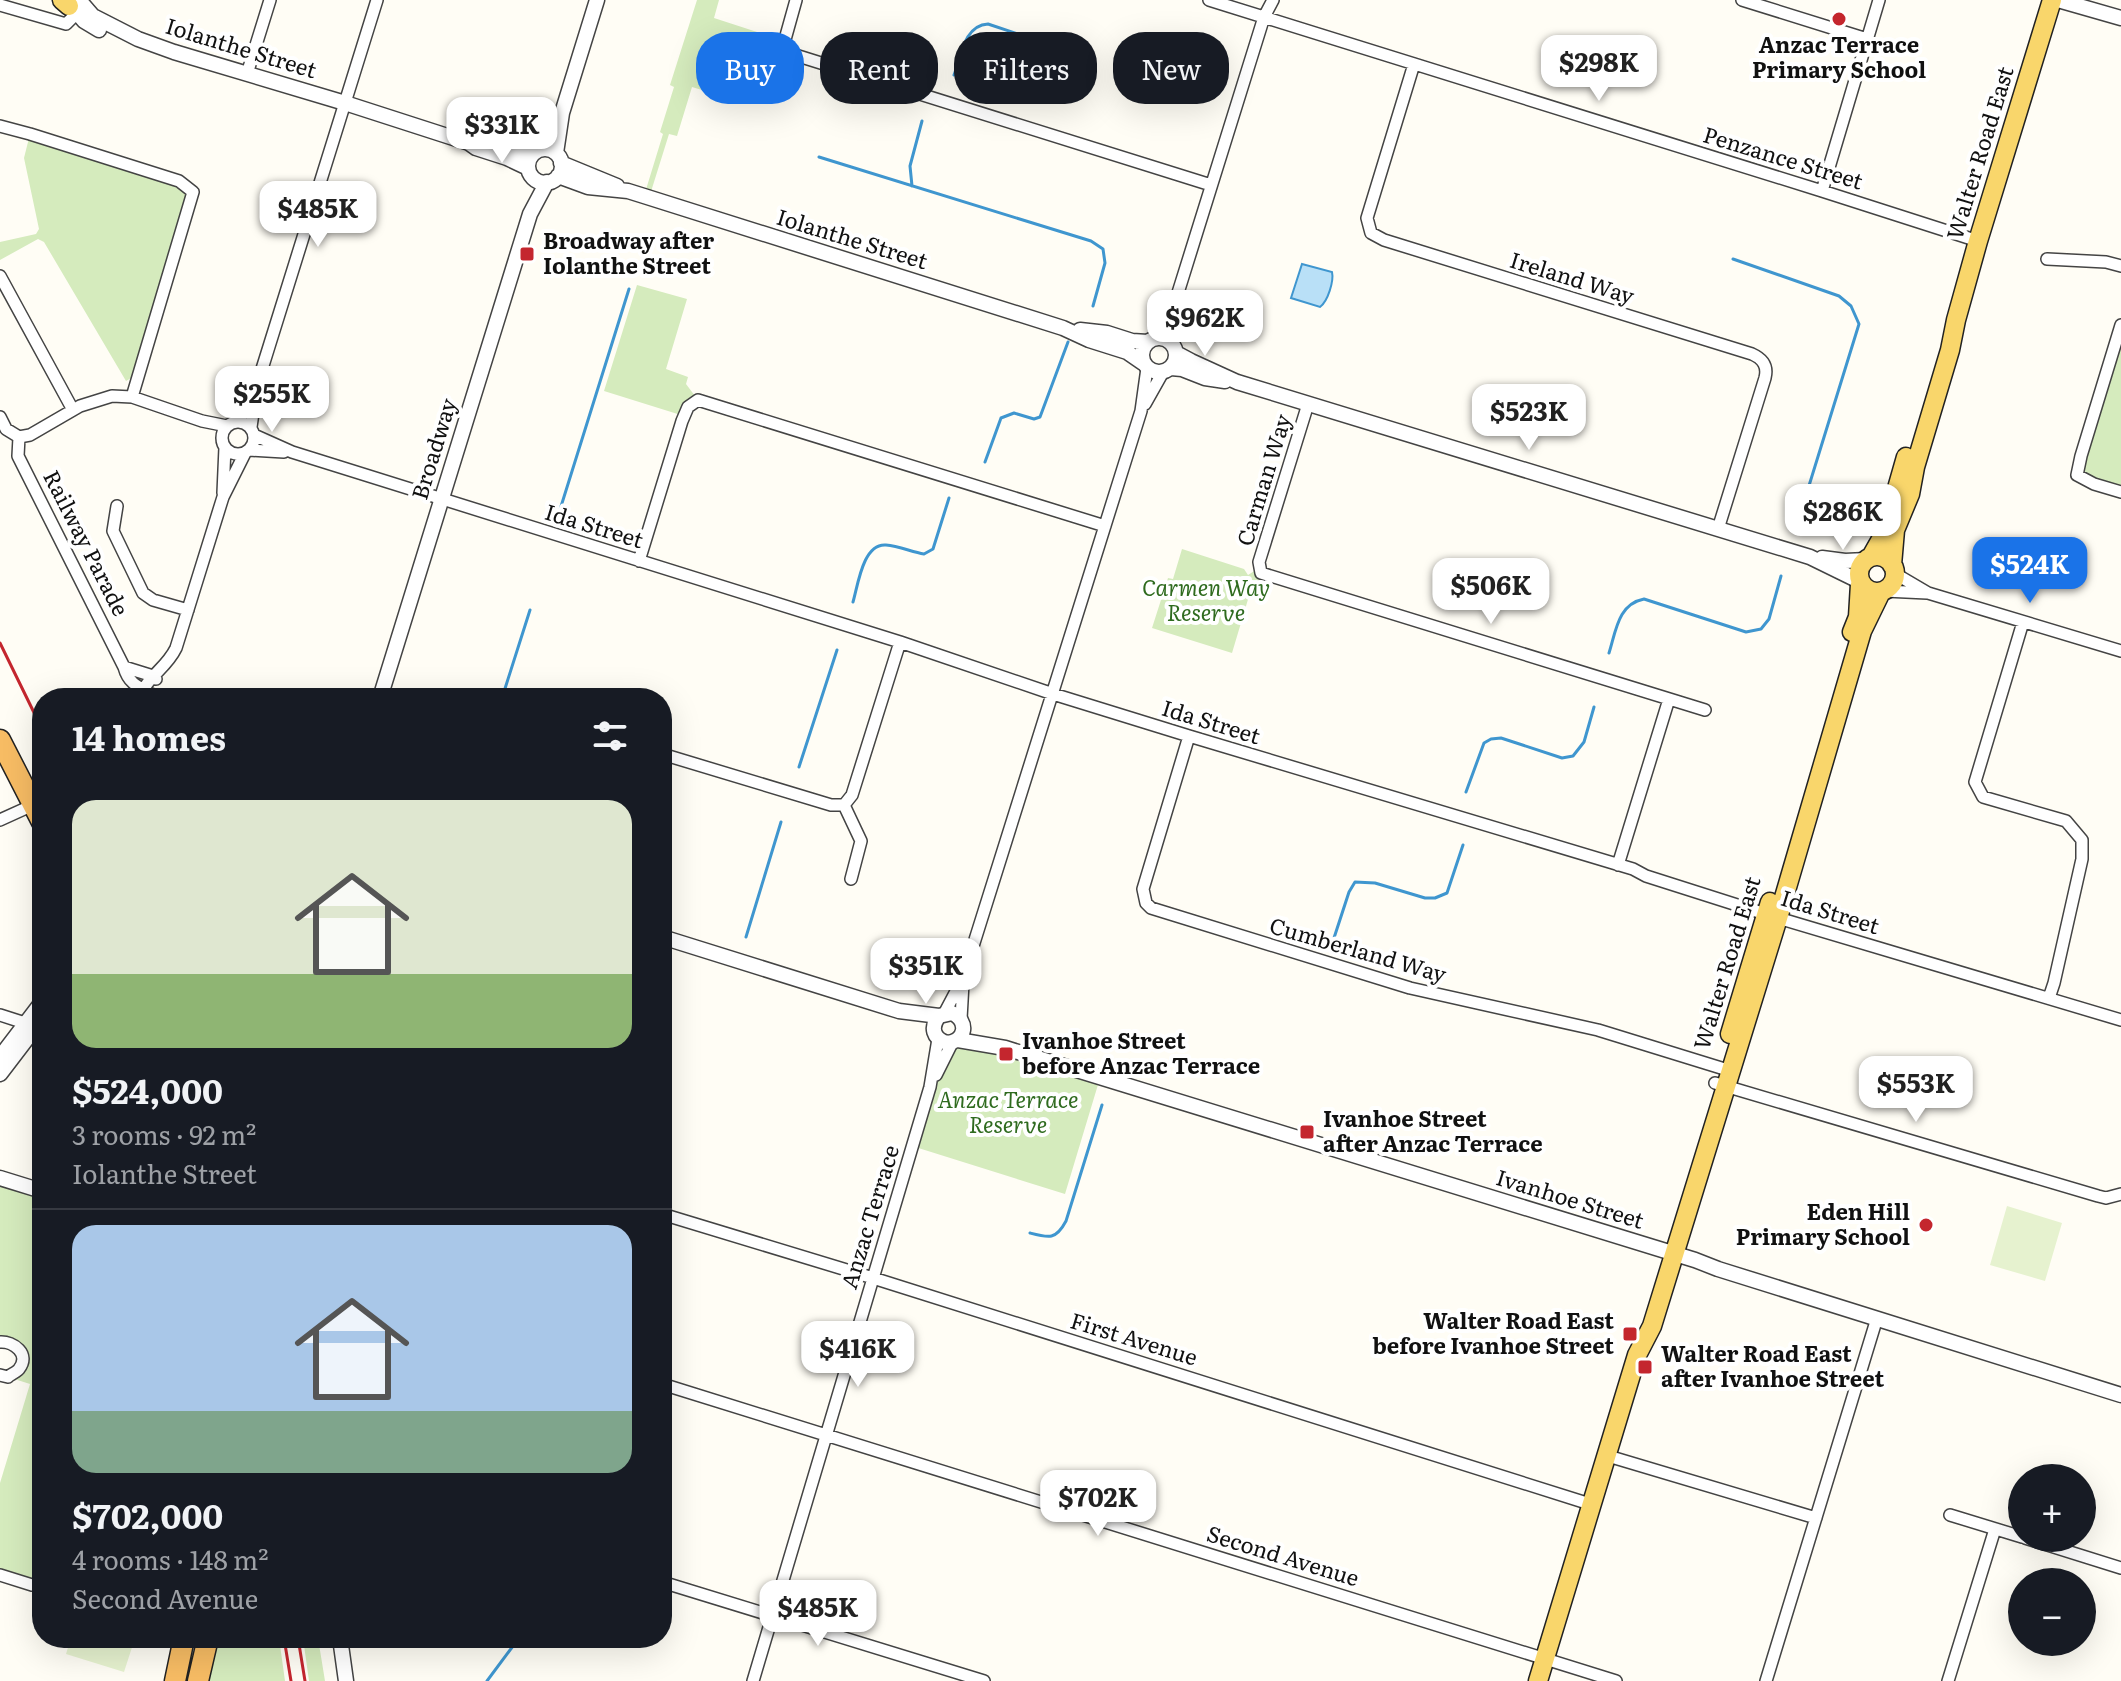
<!DOCTYPE html>
<meta charset="utf-8">
<style>
:root{--surface:#171b24;--page:#242831;--text:#f1f3f6;--muted:#9ea1a6;--line:#363941;--accent:#1a73e8}
body{margin:0;font-family:Literata,serif;background:var(--page);color:var(--text);height:100vh;display:flex;flex-direction:column;font-size:30px;white-space:nowrap}
*{box-sizing:border-box;margin:0}
p{font-size:26px;color:var(--muted)}
.icon{flex:none;width:44px;height:44px;fill:none;stroke:currentColor;stroke-width:2;stroke-linecap:round;stroke-linejoin:round}
.map{position:relative;flex:1;overflow:hidden}
.side{position:absolute;left:32px;top:688px;width:640px;height:960px;display:flex;flex-direction:column;background:var(--surface);border-radius:32px;box-shadow:0 8px 32px #0002}
.side>*{flex:none}
.guide{position:absolute;left:696px;top:32px;width:760px;height:72px;display:flex;gap:16px}
.tools{position:absolute;left:2008px;top:1464px;display:grid;gap:16px}
.tools a{display:grid;place-items:center;width:88px;height:88px;border-radius:50%;background:var(--surface);box-shadow:0 8px 32px #0002;font-size:40px}
.price{position:absolute;translate:-50% -68px;padding:0 18px;border-radius:16px;background:#fff;color:#222;font-size:26px;line-height:52px;filter:drop-shadow(0 2px 4px #0008)}
.price::after{content:'';position:absolute;left:50%;top:48px;width:24px;height:18px;margin-left:-12px;background:inherit;clip-path:polygon(0 0,100% 0,50% 100%)}
.price.selected{background:var(--accent);color:#fff}
ul{padding:0;list-style:none}
li{display:grid;align-content:center;gap:16px;height:424px;padding:0 40px}
li+li{border-top:2px solid var(--line)}
li span{display:grid;place-items:center;height:248px;border-radius:24px;color:#555}
li>.icon{margin-inline-start:auto}
span .icon{width:144px;height:144px;fill:#fffc;stroke-width:1}
li b{font-size:34px}
h2{display:flex;justify-content:space-between;align-items:center;height:96px;padding:0 40px;font-size:34px}
.tag{padding:0 28px;border-radius:32px;background:var(--surface);box-shadow:0 8px 32px #0002;font-size:28px;line-height:72px}
.tag.selected{background:var(--accent);color:#fff}
.map>svg:first-child{display:block}
</style>
<div class="map">
<svg width="2121" height="1681" viewBox="0 0 2121 1681">
<rect width="100%" height="100%" fill="#fffdf5"/>
<!-- green -->
<path fill="#d5ebbd" d="M697,0H719L714,18L766,35L745,103L692,87L677,136L669,134L649,198L644,196L663,134L660,132L674,87L670,85Z
M30,134L193,192L140,373L126,381L44,242L38,239L0,260V242L36,234L39,229L24,158Z
M637,285L687,299L666,369L688,377L686,384L698,400L684,416L604,391Z
M2121,325V492L2085,480L2078,466Z
M1182,549L1244,569L1248,575L1259,568L1266,576L1252,586L1232,653L1152,628L1168,578L1173,579Z
M952,1043L1100,1078L1065,1194L912,1146L930,1087Z
M0,1178L42,1191V1586L0,1575V1483L30,1384L8,1377L19,1370L21,1351L0,1342Z
M214,1638H279L285,1681H206Z
M303,1638H318L325,1681H309Z"/>
<!-- pitch -->
<path fill="#e6f2cf" d="M2007,1206L2062,1223L2045,1281L1990,1265Z
M71,1638H135L124,1672L66,1654Z"/>
<!-- water -->
<path fill="#b9e0f7" stroke="#3f96cf" stroke-width="2" d="M1302,264L1332,272C1334,281 1328,301 1320,307L1291,298Z"/>
<g fill="none" stroke-linecap="round" stroke-linejoin="round">
<!-- stream -->
<path stroke="#3f96cf" stroke-width="3" d="M954,75C961,57 964,25 988,24L1069,51
M819,157L1091,241L1103,249L1105,263L1093,306
M912,186L910,166L922,121
M1733,259L1839,296L1851,306L1859,324L1799,518
M985,462L1001,418L1014,413L1034,419L1040,417L1068,342
M558,516L629,289
M853,602C858,585 863,543 886,545C899,546 912,552 924,554L933,549L949,498
M1609,653C1616,631 1618,604 1644,599L1746,632L1761,629L1769,619L1781,576
M502,698L530,610
M799,767L837,650
M1466,792L1484,743L1491,739L1501,738L1562,758L1573,756L1584,742L1594,707
M746,937L781,822
M1333,941L1349,892L1355,882L1375,883L1425,898H1435L1447,893L1463,845
M1030,1233C1049,1238 1056,1240 1066,1221L1102,1105
M487,1681L519,1638"/>
<defs>
<path id="minor" d="M796,0L784,43L792,54L1211,185
M1209,0L1822,191L1978,241
M1742,0L1867,39
M0,5L66,24L82,8
M1414,64L1367,218L1371,233L1384,240L1752,354C1763,359 1768,366 1765,378L1718,529
M247,74L270,0
M0,126L30,134L179,181L193,192L132,397
M1822,191L1879,0
M2047,259L2106,262L2121,266
M0,276L73,410
M2121,325L2081,456L2077,475L2094,484L2121,492
M1158,338L1177,296L1264,17L1273,0
M1171,342L1175,308
M1145,404L1163,372
M1308,404L1259,562L1261,573L1705,710
M0,417L6,429L19,437L30,435L80,406L112,396L132,397L202,421L227,426
M222 438a16 16 0 1 1 32 0a16 16 0 1 1-32 0Z
M251,427L257,385L377,0
M254,435L292,452L900,642L1053,694L1189,736L1633,869L1646,876L1778,918L2121,1020
M19,437L18,456L124,667C128,682 136,686 150,693
M249,450L284,452
M223,493L225,447
M117,506L113,531L143,593L153,600L188,610
M639,561L682,421L688,407L698,400L1105,526
M1894,573L1928,593L2121,651
M1885,591L1927,593
M2023,622L1975,782L1983,797L2066,821L2082,840V859L2054,983L2049,998
M124,667L153,676L156,679
M140,698C146,677 166,669 176,648L223,497L245,453
M1189,736L1143,889L1146,903L1151,908L1410,988L1598,1030L1731,1071
M662,754L831,805H844L852,795L900,642
M844,805L861,841L851,879
M0,820L33,805
M1618,865L1669,699
M944,1014L963,978L1141,411L1147,368
M0,1015L25,1023L29,1026
M961,1019L963,983
M936,1075L952,1043
M1715,1083L2098,1196L2106,1198L2121,1194
M662,1214L873,1278L1593,1505
M0,1342C13,1341 31,1354 19,1369C18,1371 10,1375 8,1377L0,1375
M662,1384L1616,1681
M1608,1456L1816,1518
M1950,1515L2022,1537
M2025,1538L2121,1568
M0,1575L32,1585L42,1586
M662,1582L984,1681
M753,1681L930,1087L938,1039
M1766,1681L1877,1318
M1948,1681L1995,1529"/>
<path id="tertiary" d="M66,0L84,21L99,30
M79,0L93,16L138,39L174,52L345,103L469,143L476,148L507,158L528,168
M2058,0L2121,18
M469,143C497,139 509,150 534,153
M528 166a17 17 0 1 1 34 0a17 17 0 1 1-34 0Z
M556,153L562,113L597,0
M561,163L617,186
M558,176L588,187L628,191L644,196L1063,328L1089,340L1127,352L1143,363
M1080,330L1107,333L1132,341L1148,342
M1142 355a17 17 0 1 1 34 0a17 17 0 1 1-34 0Z
M1176,353L1191,361L1237,382L1810,557L1859,581
M1171,368L1182,369L1205,378L1225,381
M1822,558L1845,561L1866,560
M380,698L530,214L547,182
M662,937L899,1011L939,1016L952,1013C969,1021 966,1041 947,1043C933,1039 930,1027 939,1016
M958,1040L1005,1048L1695,1260L1718,1269L2121,1395
M0,1057L42,1002
M0,1074L42,1019
M0,1178L42,1191
M340,1638L346,1681"/>
<path id="primary" d="M62,0L69,6
M1859 574a18 18 0 1 1 36 0a18 18 0 1 1-36 0Z
M1871,557L1884,534L1906,457
M1892,565L1895,530L1910,494L1915,467L1950,350L1956,320L1978,241L2052,0
M1852,632L1858,617L1860,584
M1730,1034L1770,902
M1538,1681L1637,1355L1652,1326L1778,918L1862,631L1881,592"/>
<path id="trunk" d="M0,740L42,822
M175,1681L184,1638
M198,1681L208,1638"/>
</defs>
<!-- minor casing -->
<use href="#minor" stroke="#444" stroke-width="14"/>
<!-- tertiary casing -->
<use href="#tertiary" stroke="#444" stroke-width="17"/>
<!-- primary casing -->
<use href="#primary" stroke="#222" stroke-width="21"/>
<!-- trunk casing -->
<use href="#trunk" stroke="#222" stroke-width="23"/>
<!-- minor -->
<use href="#minor" stroke="#fff" stroke-width="11"/>
<!-- tertiary -->
<use href="#tertiary" stroke="#fff" stroke-width="14"/>
<!-- primary -->
<use href="#primary" stroke="#f9d66b" stroke-width="18"/>
<!-- trunk -->
<use href="#trunk" stroke="#f7bc64" stroke-width="20"/>
<!-- rail -->
<path stroke="#c4262e" stroke-width="3" d="M0,643L42,729
M284,1638L291,1681
M298,1638L305,1681"/>
</g>
<!-- markers -->
<g fill="#c4262e" stroke="#fff" stroke-width="3">
<circle cx="1839" cy="19" r="8"/>
<rect x="519" y="246" width="16" height="16" rx="4"/>
<rect x="998" y="1046" width="16" height="16" rx="4"/>
<rect x="1299" y="1124" width="16" height="16" rx="4"/>
<circle cx="1926" cy="1225" r="8"/>
<rect x="1622" y="1326" width="16" height="16" rx="4"/>
<rect x="1637" y="1359" width="16" height="16" rx="4"/>
</g>
<g text-anchor="middle" stroke-width="8" stroke-linejoin="round" paint-order="stroke">
<!-- poi labels -->
<g font-size="22" font-weight="bold" fill="#111" stroke="#fff" text-anchor="start">
<text x="1839" y="53" text-anchor="middle">Anzac Terrace<tspan x="1839" dy="25">Primary School</tspan></text>
<text x="543" y="249">Broadway after<tspan x="543" dy="25">Iolanthe Street</tspan></text>
<text x="1022" y="1049">Ivanhoe Street<tspan x="1022" dy="25">before Anzac Terrace</tspan></text>
<text x="1323" y="1127">Ivanhoe Street<tspan x="1323" dy="25">after Anzac Terrace</tspan></text>
<text x="1910" y="1220" text-anchor="end">Eden Hill<tspan x="1910" dy="25">Primary School</tspan></text>
<text x="1614" y="1329" text-anchor="end">Walter Road East<tspan x="1614" dy="25">before Ivanhoe Street</tspan></text>
<text x="1661" y="1362">Walter Road East<tspan x="1661" dy="25">after Ivanhoe Street</tspan></text>
</g>
<!-- street labels -->
<g font-size="22" fill="#111" stroke="#fff">
<text transform="translate(241 48) rotate(17)" y="8">Iolanthe Street</text>
<text transform="translate(1980 153) rotate(-73)" y="8">Walter Road East</text>
<text transform="translate(1783 158) rotate(17)" y="8">Penzance Street</text>
<text transform="translate(852 239) rotate(17)" y="8">Iolanthe Street</text>
<text transform="translate(1572 278) rotate(17)" y="8">Ireland Way</text>
<text transform="translate(434 449) rotate(-73)" y="8">Broadway</text>
<text transform="translate(1264 480) rotate(-73)" y="8">Carman Way</text>
<text transform="translate(594 526) rotate(17)" y="8">Ida Street</text>
<text transform="translate(86 543) rotate(63)" y="8">Railway Parade</text>
<text transform="translate(1211 722) rotate(17)" y="8">Ida Street</text>
<text transform="translate(1830 912) rotate(17)" y="8">Ida Street</text>
<text transform="translate(1358 950) rotate(16)" y="8">Cumberland Way</text>
<text transform="translate(1727 963) rotate(-73)" y="8">Walter Road East</text>
<text transform="translate(1570 1199) rotate(17)" y="8">Ivanhoe Street</text>
<text transform="translate(870 1217) rotate(-73)" y="8">Anzac Terrace</text>
<text transform="translate(1134 1339) rotate(17)" y="8">First Avenue</text>
<text transform="translate(1283 1556) rotate(17)" y="8">Second Avenue</text>
</g>
<!-- park labels -->
<g font-size="22" font-style="italic" fill="#2f6b1f" stroke="#fff">
<text x="1206" y="596">Carmen Way<tspan x="1206" dy="25">Reserve</tspan></text>
<text x="1008" y="1108">Anzac Terrace<tspan x="1008" dy="25">Reserve</tspan></text>
</g>
</g>
</svg>
<div class="tools">
<a>+</a>
<a>−</a>
</div>
<b class="price" style="left:1599px;top:103px">$298K</b>
<b class="price" style="left:502px;top:165px">$331K</b>
<b class="price" style="left:318px;top:249px">$485K</b>
<b class="price" style="left:1205px;top:358px">$962K</b>
<b class="price" style="left:272px;top:434px">$255K</b>
<b class="price" style="left:1529px;top:452px">$523K</b>
<b class="price" style="left:1843px;top:552px">$286K</b>
<b class="price selected" style="left:2030px;top:605px">$524K</b>
<b class="price" style="left:1491px;top:626px">$506K</b>
<b class="price" style="left:926px;top:1006px">$351K</b>
<b class="price" style="left:1916px;top:1124px">$553K</b>
<b class="price" style="left:858px;top:1389px">$416K</b>
<b class="price" style="left:1098px;top:1538px">$702K</b>
<b class="price" style="left:818px;top:1648px">$485K</b>
<div class="guide">
<a class="tag selected">Buy</a>
<a class="tag">Rent</a>
<a class="tag">Filters</a>
<a class="tag">New</a>
</div>
<section class="side">
<h2>14 homes<svg class="icon" aria-label="filters" viewBox="0 0 24 24"><path d="M4 7h16M4 17h16"/><circle cx="9" cy="7" r="2"/><circle cx="15" cy="17" r="2"/></svg></h2>
<ul>
<li><span style="background:linear-gradient(#dfe7d0 70%,#8fb573 0)"><svg class="icon" aria-label="home" viewBox="0 0 24 24"><path d="M3 11l9-7 9 7M6 9v11h12V9"/></svg></span><div><b>$524,000</b><p>3 rooms · 92 m²</p><p>Iolanthe Street</p></div></li>
<li><span style="background:linear-gradient(#a9c7e8 75%,#7fa58c 0)"><svg class="icon" aria-label="home" viewBox="0 0 24 24"><path d="M3 11l9-7 9 7M6 9v11h12V9"/></svg></span><div><b>$702,000</b><p>4 rooms · 148 m²</p><p>Second Avenue</p></div></li>
</ul>
</section>
</div>
